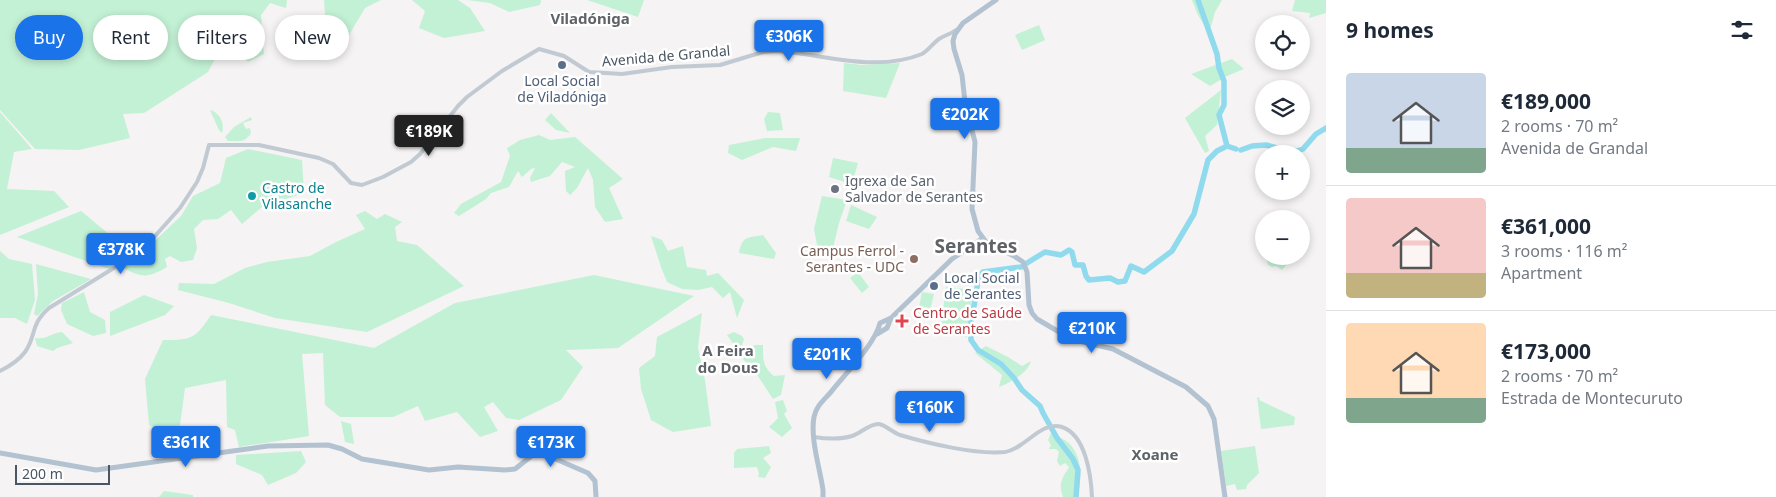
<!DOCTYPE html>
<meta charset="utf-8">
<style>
:root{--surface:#fff;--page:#f6f6f7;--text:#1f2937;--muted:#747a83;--line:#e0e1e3;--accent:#1a73e8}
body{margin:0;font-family:"Noto Sans",sans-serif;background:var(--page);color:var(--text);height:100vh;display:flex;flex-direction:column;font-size:19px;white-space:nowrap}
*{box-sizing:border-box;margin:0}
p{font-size:16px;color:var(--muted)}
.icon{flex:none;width:28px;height:28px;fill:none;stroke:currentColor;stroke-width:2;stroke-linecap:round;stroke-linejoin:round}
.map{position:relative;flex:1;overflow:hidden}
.sheet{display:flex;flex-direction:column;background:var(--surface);width:450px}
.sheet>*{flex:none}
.hud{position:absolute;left:15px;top:15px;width:475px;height:45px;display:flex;gap:10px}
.tools{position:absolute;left:1255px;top:15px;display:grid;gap:10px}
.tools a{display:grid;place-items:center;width:55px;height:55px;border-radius:50%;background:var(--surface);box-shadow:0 2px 8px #0003;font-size:25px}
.scale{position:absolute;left:15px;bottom:12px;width:95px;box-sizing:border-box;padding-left:5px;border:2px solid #4a5661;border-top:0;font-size:14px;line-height:18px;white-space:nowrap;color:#4a5661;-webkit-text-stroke:4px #fff;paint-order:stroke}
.price{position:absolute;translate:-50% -42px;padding:0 11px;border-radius:5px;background:var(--accent);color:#fff;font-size:16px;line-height:32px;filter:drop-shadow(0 1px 2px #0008)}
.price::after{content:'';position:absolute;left:50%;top:30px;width:15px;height:11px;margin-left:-8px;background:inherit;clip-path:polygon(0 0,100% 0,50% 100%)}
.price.on{background:#222;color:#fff}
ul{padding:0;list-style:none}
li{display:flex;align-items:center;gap:15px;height:125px;padding:0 20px}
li+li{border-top:1px solid var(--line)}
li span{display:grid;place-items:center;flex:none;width:140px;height:100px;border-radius:5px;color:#555}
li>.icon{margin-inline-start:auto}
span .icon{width:60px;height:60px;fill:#fffc;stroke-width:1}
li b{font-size:21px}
h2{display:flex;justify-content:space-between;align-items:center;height:60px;padding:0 20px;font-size:21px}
.chip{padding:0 18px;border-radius:22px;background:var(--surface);box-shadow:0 2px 8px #0003;font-size:18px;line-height:45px}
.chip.on{background:var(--accent);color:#fff}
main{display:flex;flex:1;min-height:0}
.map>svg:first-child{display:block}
</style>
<main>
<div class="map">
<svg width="1326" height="497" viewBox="0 0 1326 497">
<rect width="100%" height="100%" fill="#f5f3f3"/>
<!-- green -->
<path fill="#c3f1d5" d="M0,0H287L286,8L270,3L261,15L264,54L248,62L224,42L208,72L144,113L123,114L130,138L79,150L35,149L0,110Z
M324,0H381L365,8L339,52L325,15Z
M412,0H458L470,8L485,31L444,38L419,28L425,11Z
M467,0H541L540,5L509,12L490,3Z
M587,0H644L638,17Z
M1192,0H1222L1215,12L1209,34L1197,13Z
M1295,0H1326V13L1309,18L1310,13L1292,11Z
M1039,25L1045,40L1022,50L1015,35Z
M1232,59L1244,69L1227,76L1210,86L1191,74Z
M844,63L862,65L900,63L886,98L843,91Z
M1221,90L1217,125L1205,136L1209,151L1205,153L1185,118Z
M210,110C220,113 225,123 222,133L219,130Z
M0,112L32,149L14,152L7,189L54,191L69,207L0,235Z
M768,112L780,113L783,130L767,131L764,119Z
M551,113L570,133L556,130L545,120Z
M251,117L252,120L243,123L246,129L250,128L251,133C245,143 239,141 228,141L225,137L234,127Z
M418,124L427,136L421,140L412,128Z
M539,135L550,140L575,137L623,179L609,188L623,219L605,222L595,207L593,180L588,168L577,188L570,195L566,191L565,171L575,167L562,162L550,176L531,182L530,178L535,168L531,169L522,177L518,171L509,187L491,193L486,199L459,216L454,213L461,204L501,182L510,156L507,148L520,140Z
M765,138H800L796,151L773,147L742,160L728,153L729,145Z
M248,149L302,160L304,193L262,207L242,224L231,210L218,219L203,220L194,229L197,248L193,260L181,262L170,256L165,259L167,267C148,278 143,278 123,268L144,251L181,216L193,196L220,183L226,158Z
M833,158L858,163L852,184L829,177Z
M822,196L847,200L839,223L833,248L825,250H818L814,229Z
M851,205L877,217L869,229L846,221Z
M81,211L110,235L124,239L127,253L109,269L17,237Z
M365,211L377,219L385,214L402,222L395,227L397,241L417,245L464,286L367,332L275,318L229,303L178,290L179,283L214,284L245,268L267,262L310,256L336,242L365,229L356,215Z
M763,235L776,253L774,259L739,253C742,236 747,238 763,235Z
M651,236L662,240L668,251L683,246L687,267L706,270L707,276L718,273L744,300L737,318L730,292L723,298L712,287L698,290L682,289L667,282L661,267Z
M0,251L9,259L32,264L35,300L27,324L15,318H0Z
M1266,256H1294L1282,270L1276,266L1272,267L1268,265Z
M36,264L91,279L53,301L37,316L34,314L38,294Z
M858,272L869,287L862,293L850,278Z
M594,275L694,296L618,348L566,350L583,367L561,400L519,420L506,418L493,402L484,407L498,431L480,437L457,412L425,421L418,406L393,417H340L325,405L323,353L302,354L309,436L239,447L235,430L227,427L226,380L185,388L178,440L149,425L145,379L163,340C192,340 195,339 211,315L374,348L455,303Z
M946,287L973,290L967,337L940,334Z
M84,292L90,312L105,320L106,333L93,336L67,324L61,310L62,303Z
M922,292L934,294L929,314L918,312Z
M144,295L174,306L165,315L110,336V312Z
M702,313L698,348L705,380L711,426L673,432L651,420L641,389L639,368L655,356L657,337Z
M62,332L73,343L57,348L53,351L37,346L35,338C48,340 50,333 62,332Z
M734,332L742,336L744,339L742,345L746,349L742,356L727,335Z
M754,345H763C763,358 762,367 774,376L785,375L781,395L773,399L756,373L743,359Z
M986,346L1008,357L1022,366L1031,361C1027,374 1011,382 999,387L1002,375L975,353Z
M1257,397L1260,398L1259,400L1295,417L1294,425L1261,429Z
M783,400L787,411L784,414L792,428L782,437L769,427L778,418L775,402Z
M341,421L351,424L354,444L345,442Z
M1051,433C1057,436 1064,439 1069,443C1083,458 1082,479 1077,497H1063C1058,483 1062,479 1069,467L1065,463L1060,466L1057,461L1059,452L1056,449H1049L1051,445L1048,440Z
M769,446L771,453L763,458L771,467L765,478L758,477L759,474L757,467L734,468V453L737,449Z
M1255,446L1259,473L1247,485L1246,489L1237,490L1235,484L1226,486L1221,451Z
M301,451L306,462L296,473L268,485L262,475L236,464V455Z
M164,491L193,495V497H159Z"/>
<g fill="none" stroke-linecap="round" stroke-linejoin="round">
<!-- river -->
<path stroke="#90daee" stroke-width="5.5" d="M1227,146L1236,149
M1241,150L1252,146L1266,145L1288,151H1297L1303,149L1316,134L1326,128
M1027,263L1045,252L1061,255L1069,250L1072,252L1075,265H1083L1086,276L1089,280L1110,278L1118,282L1125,281L1131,266L1144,272L1172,251L1194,214L1208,160L1217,151L1227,146L1219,115L1224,105V81L1219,68L1217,54L1198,0
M1021,267L983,272L978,278L976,296L971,320V340L978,350L1001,364L1014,378L1022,390L1040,406L1043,413L1057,438L1073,459L1078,470L1076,497"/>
<!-- minor -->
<path stroke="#c1cad2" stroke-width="4" d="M0,371C8,367 19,360 25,352C37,335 29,326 49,308L135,255L147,245L180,208L197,182L203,168L209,145H259L319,158L333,164L351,183L362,185L383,177L411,162L420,154L458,106L467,97L502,71L539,49L564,56L589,72L622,74L672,67L720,65L763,52L776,51C824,54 875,73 922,54C929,50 933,43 939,39C945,35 951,34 956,30
M814,437C827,439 839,440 852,436C860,434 870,423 879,424C887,426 892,432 900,435C927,443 976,455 1005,452C1025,449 1041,420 1062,427C1086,435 1091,476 1092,497"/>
<!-- major -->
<path stroke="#b3c2d1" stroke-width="5" d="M996,0L963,23L955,34L953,41L954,49L962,75L965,102L975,142L972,209L978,231L986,242L1014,256L1023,262L1027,272L1029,305L1032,313L1037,319L1071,339L1113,349L1186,387L1208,406L1214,419L1225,497
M877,334L887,328L891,318L952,259L983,238
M0,453L96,470L268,446L328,445L342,449L362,459L429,470L458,467L505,470L515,469L534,454H544L588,473L595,481L596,497
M823,497V490C820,469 810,438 814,417C816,406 824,400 831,392C845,374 875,344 880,323L891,318"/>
</g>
<!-- markers -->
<g fill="#5c6f8a" stroke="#fff" stroke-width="2">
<circle cx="562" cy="65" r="5"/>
<circle cx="934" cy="286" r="5"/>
</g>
<circle fill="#6b7280" stroke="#fff" stroke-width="2" cx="835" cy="189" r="5"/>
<circle fill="#0f9aa8" stroke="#fff" stroke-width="2" cx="252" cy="196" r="5"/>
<circle fill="#8d6e63" stroke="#fff" stroke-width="2" cx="914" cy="259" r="5"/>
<path fill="#e0444e" stroke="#fff" stroke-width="2" d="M899.5 313.5h5v5h5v5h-5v5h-5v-5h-5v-5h5z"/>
<g text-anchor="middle" stroke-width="5" stroke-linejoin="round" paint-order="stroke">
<!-- street labels -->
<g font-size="14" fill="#4a5661" stroke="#fff">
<text transform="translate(666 56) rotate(-5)" y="5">Avenida de Grandal</text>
</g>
<!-- service labels -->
<g font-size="14" fill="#4e5e75" stroke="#fff">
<text x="562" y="86">Local Social<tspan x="562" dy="16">de Viladóniga</tspan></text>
<text x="944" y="283" text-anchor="start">Local Social<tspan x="944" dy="16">de Serantes</tspan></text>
</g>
<!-- worship labels -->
<g font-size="14" fill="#5b616d" stroke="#fff" text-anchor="start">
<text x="845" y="186">Igrexa de San<tspan x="845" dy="16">Salvador de Serantes</tspan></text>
</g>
<!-- culture labels -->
<g font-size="14" fill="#0d838f" stroke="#fff" text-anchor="start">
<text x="262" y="193">Castro de<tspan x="262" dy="16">Vilasanche</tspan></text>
</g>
<!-- education labels -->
<g font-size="14" fill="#785e54" stroke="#fff" text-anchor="end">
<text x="904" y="256">Campus Ferrol -<tspan x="904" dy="16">Serantes - UDC</tspan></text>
</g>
<!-- health labels -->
<g font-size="14" fill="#be3a42" stroke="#fff" text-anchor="start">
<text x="913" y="318">Centro de Saúde<tspan x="913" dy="16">de Serantes</tspan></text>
</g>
<!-- neighbourhood labels -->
<g font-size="15" font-weight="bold" fill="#5f6368" stroke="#fff">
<text x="590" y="24">Viladóniga</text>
<text x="728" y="356">A Feira<tspan x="728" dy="17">do Dous</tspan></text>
<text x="1155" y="460">Xoane</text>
</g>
<!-- district labels -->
<g font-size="19" font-weight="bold" fill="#5f6368" stroke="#fff">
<text x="976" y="253">Serantes</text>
</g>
</g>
</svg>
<div class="tools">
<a><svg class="icon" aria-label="locate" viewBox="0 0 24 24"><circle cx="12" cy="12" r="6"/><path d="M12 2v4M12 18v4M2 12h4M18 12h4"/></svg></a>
<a><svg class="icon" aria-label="layers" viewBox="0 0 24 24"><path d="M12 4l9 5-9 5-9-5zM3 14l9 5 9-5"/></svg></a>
<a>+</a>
<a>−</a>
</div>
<div class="scale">200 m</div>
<b class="price" style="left:789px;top:62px">€306K</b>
<b class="price" style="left:965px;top:140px">€202K</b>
<b class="price on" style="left:429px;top:157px">€189K</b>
<b class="price" style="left:121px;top:275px">€378K</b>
<b class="price" style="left:1092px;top:354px">€210K</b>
<b class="price" style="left:827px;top:380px">€201K</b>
<b class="price" style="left:930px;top:433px">€160K</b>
<b class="price" style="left:186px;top:468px">€361K</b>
<b class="price" style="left:551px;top:468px">€173K</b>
<div class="hud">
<a class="chip on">Buy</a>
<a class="chip">Rent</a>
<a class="chip">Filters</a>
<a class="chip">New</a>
</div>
</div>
<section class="sheet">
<h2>9 homes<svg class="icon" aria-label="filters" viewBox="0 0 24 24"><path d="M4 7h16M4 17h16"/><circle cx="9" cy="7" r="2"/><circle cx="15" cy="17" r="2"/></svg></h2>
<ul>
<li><span style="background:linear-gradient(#c9d6e8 75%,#7fa58c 0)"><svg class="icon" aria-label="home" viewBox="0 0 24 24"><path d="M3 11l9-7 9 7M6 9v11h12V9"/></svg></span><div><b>€189,000</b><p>2 rooms · 70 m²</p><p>Avenida de Grandal</p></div></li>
<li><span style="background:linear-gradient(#f6c9c9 75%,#c2b280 0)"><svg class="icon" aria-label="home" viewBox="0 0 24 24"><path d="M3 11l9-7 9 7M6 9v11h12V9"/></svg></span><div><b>€361,000</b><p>3 rooms · 116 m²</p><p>Apartment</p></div></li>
<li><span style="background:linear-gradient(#ffd9b3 75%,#7fa58c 0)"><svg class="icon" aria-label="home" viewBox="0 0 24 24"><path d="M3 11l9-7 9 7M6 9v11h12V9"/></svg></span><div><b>€173,000</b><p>2 rooms · 70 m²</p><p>Estrada de Montecuruto</p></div></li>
</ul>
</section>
</main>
